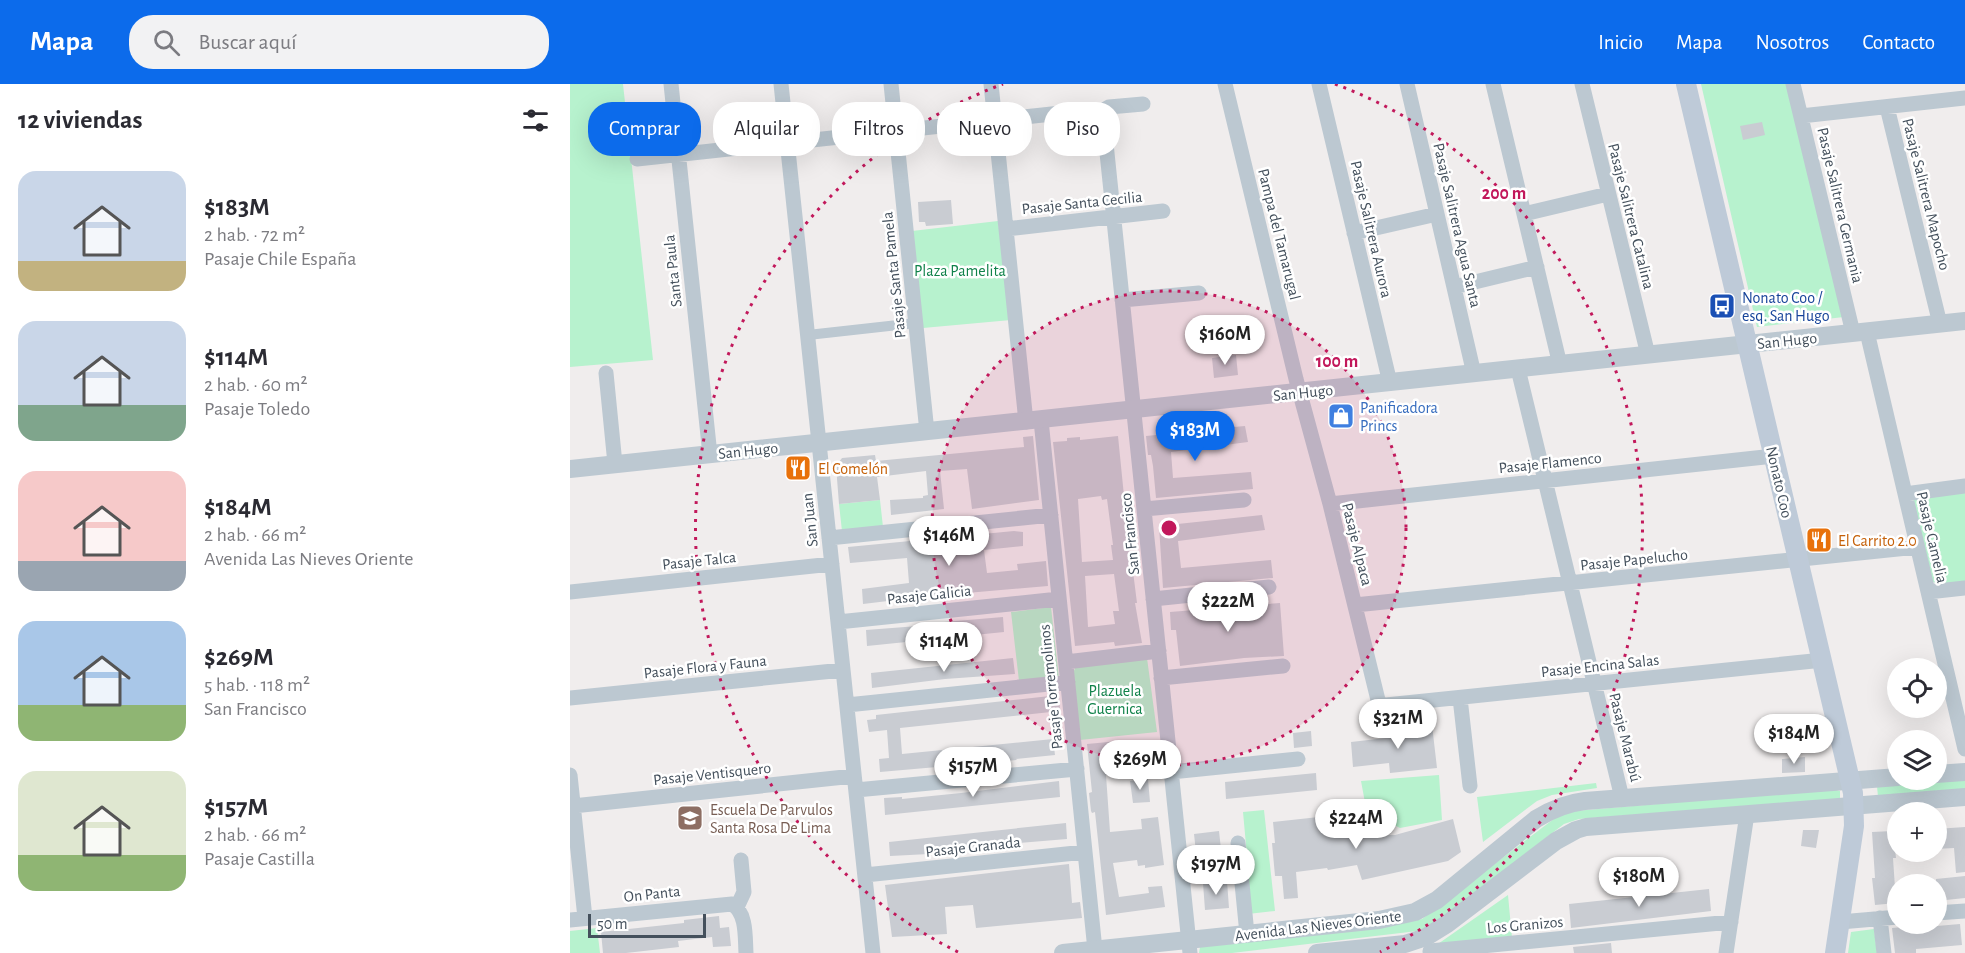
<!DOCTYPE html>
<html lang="es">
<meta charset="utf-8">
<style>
:root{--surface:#fff;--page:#f2f2f3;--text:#2b2b33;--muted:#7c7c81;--accent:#0c6beb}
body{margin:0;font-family:"Alegreya Sans",sans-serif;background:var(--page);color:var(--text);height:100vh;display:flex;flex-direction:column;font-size:22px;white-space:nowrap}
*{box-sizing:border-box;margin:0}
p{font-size:20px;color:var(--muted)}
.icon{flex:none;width:33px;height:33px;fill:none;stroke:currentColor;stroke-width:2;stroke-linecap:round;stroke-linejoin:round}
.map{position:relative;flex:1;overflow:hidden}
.panel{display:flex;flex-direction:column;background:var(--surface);width:570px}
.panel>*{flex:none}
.guide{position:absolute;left:18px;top:18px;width:570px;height:54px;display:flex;gap:12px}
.tools{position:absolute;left:1317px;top:574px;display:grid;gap:12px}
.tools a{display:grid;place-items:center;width:60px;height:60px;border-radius:50%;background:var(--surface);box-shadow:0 6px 24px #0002;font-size:30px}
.scale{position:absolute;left:18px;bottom:15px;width:118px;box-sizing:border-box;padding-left:6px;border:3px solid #44505c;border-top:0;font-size:16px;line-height:21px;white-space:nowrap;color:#44505c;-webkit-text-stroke:4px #fff;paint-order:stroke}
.price{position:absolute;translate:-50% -51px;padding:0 14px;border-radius:21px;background:#fff;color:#222;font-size:20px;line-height:39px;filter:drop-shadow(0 2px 3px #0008)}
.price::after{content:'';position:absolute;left:50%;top:36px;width:18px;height:14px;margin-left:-9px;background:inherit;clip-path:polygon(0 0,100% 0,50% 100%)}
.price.selected{background:var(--accent);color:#fff}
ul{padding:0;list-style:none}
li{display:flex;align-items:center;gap:18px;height:150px;padding:0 18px}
li span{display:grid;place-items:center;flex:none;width:168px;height:120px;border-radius:18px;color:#555}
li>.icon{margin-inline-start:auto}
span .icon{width:72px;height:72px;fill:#fffc;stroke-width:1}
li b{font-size:26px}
h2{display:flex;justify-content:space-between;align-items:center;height:72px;padding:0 18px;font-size:26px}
.pill{padding:0 21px;border-radius:24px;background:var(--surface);box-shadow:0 6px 24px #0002;font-size:21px;line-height:54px}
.pill.selected{background:var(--accent);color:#fff}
header{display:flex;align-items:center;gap:36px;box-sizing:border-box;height:84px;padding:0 30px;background:var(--accent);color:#fff}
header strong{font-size:28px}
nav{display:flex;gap:33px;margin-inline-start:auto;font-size:21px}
.search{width:420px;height:54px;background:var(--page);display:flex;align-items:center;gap:15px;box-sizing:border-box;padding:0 21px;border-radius:24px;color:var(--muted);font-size:22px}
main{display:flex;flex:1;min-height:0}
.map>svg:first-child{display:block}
</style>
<header>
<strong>Mapa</strong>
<div class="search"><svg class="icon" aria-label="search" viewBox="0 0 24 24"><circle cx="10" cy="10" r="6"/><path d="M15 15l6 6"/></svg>Buscar aquí</div>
<nav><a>Inicio</a><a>Mapa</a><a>Nosotros</a><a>Contacto</a></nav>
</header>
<main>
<section class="panel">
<h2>12 viviendas<svg class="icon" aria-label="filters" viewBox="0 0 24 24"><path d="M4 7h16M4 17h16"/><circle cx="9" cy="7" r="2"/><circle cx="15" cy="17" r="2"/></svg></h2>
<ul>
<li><span style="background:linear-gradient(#c9d6e8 75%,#c2b280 0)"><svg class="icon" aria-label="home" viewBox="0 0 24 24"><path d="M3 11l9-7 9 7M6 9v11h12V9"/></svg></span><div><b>$183M</b><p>2 hab. · 72 m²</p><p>Pasaje Chile España</p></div></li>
<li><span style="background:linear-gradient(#c9d6e8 70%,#7fa58c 0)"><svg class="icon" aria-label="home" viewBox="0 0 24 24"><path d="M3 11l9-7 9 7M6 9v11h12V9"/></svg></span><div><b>$114M</b><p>2 hab. · 60 m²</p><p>Pasaje Toledo</p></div></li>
<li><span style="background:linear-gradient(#f6c9c9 75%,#9aa5b1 0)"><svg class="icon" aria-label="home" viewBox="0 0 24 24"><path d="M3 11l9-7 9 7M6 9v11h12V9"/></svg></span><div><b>$184M</b><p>2 hab. · 66 m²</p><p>Avenida Las Nieves Oriente</p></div></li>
<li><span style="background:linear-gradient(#a9c7e8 70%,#8fb573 0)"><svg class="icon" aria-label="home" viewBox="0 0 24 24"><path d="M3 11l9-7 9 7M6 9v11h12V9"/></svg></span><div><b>$269M</b><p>5 hab. · 118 m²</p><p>San Francisco</p></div></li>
<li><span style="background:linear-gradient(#dfe7d0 70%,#8fb573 0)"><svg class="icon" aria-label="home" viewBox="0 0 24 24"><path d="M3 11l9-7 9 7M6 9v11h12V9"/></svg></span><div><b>$157M</b><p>2 hab. · 66 m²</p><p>Pasaje Castilla</p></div></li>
</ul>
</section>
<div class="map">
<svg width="1395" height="869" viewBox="0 0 1395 869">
<rect width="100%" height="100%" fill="#f0eded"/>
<!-- green -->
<path fill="#b7f2ce" d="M0,0H53L83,276L0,283Z
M1131,0H1216L1274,233L1187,243Z
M428,137L441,236L353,244L342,147Z
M1395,408V498L1368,501L1362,497L1343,415Z
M310,416L313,443L272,447L269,420Z
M481,523L489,594L449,597L441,528Z
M577,574L587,648L510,656L503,589L506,582Z
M869,691L872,736L830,744L818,738L799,740L791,697Z
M1395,695V707L1308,713L1307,702Z
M1026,699L1027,704L982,711L967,717L913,758L907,713Z
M1262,705L1270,707V715L1009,735L994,740L856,846L662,869H629L630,863L826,840L852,835L993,728Z
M694,726L705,827L678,830L671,774L677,772L673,728Z
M938,811L942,854L865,862Z
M27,844L30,869H0V847Z
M1304,845L1307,869H1278L1281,848Z"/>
<!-- building -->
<path fill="#c9ccd2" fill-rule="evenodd" d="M1192,38L1195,51L1173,56L1170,42Z
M381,116L383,140L356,142L355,138H349L348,118Z
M666,271L668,291L644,294L642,274Z
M782,321L784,341L760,343L758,324Z
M642,341V345L675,342L678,358L601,368L603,394L681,388L683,405L586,414L583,382L581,371H578L576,352L627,347V342Z
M463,352L469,416L402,425L397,385L370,387L374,425L321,431L320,416L353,414V412L358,411L356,387L307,393L310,416L269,420L266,382L272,374L305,371L306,377L454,363L453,353Z
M548,352L555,422L556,421L558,435L560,448H558L567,519H565L572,559L545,562L544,558L505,562L483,358L497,357V354L510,353V356ZM531,412L532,416L537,415L543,461H541L543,476L512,478L508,415ZM544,490L549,527H543L545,540L518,543L515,492Z
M692,431L695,446L608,457L611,484L701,476L703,494L593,504L589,442Z
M444,447L453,448V462L414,466L417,489L448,486L447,480L476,477L478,502L351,513L293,520L292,505L339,499L337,474L280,479L278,463Z
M710,519L714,572L674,574L610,582L606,546H601L600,528Z
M433,533L434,548L297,562L296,546L374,540V538Z
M443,574L445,590L375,595L302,604L301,589Z
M489,611L490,627L330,644L332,670L483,655L485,671L446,675L447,676L310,688L309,675L319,674L317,646L299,648L297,636L306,635V631Z
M862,641L867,684L820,689L819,679L783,683L781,658L816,654L815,647Z
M741,647L742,662L724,664L723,649Z
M549,657L552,690L536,691L540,748L572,745L571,735L588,733L594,781L575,784V781L568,782L567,776L543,779L549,813L579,809L578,803L592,802L595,823L536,831L525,728L522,729L521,727L519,709L522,708L517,660Z
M1235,673V688L1212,689V675Z
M746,689L747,706L656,715L655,698Z
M578,695L580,718L563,719L560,697Z
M489,697L490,713L315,731L314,714L332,713V715L391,709Z
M758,732L764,737L768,752L825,751L883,735L891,768L878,777L792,796L787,781L758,786L757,784L726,788L728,814L714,815L712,792H705L702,759H705L703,738Z
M496,739L497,755L426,761V763L398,764L359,770L320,772L319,758Z
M1395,743V788L1386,789L1384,764L1366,765V745Z
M1233,746H1249L1246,764L1231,762Z
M649,747L652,774L627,777L624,750Z
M1323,747L1326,774H1323L1326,819L1305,821L1302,794H1305L1302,748Z
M499,780L502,819L510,818L512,834L406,844L403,821L375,823L377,850L322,853L315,801Z
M1395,792V814L1366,817V795Z
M657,797L659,824L635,826L633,799Z
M1139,805L1141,827L1001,844L999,820Z
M149,832L150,844L159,843L161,862L143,863L142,853L108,857L109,863L56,869H33L31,848L114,839V836Z
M1390,840L1392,861L1346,865V869H1325L1322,844L1344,842V844Z
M1041,859L1042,869H1004L1003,863Z"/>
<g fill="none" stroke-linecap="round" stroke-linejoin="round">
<!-- pedestrian -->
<path stroke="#bcc8d1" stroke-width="10" d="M238,251L346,239"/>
<!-- minor -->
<path stroke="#bcc8d1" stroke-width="15" d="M101,0L140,371
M211,0L303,869
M321,0L357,348
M421,0L456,338
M655,0L726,295L760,420L808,616L811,620L816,621L1253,576
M749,0L820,299
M837,0L904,290
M923,0L990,281
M1012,0L1078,271
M1223,0L1283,249
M1317,23L1370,240
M529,29L534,40L620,869
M529,29L539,23L573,20
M1231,32L1395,14
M67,75L519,26L529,29
M954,130L1038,110
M436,145L593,127
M784,149L867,130
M884,203L967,183
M552,216L629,209
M1297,248L1395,665
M948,285L1052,714
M36,289L45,380
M471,336L525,866
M1335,410L1395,402
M760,420L1204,372
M574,425L674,416
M259,454L481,431
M0,508L262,480
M1358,508L1395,504
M583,515L699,503
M785,521L1347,463
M268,538L489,515
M496,578L589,567
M591,594L713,582
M0,614L273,586
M890,614L900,702
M277,621L498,598
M601,688L728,675
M0,691L15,834
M286,706L507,685
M3,722L284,692
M668,759L677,850
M295,791L515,768
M167,823L174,808L171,776
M1366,829L1395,827
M1310,834L1314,869
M0,836L162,820C177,829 175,853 176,869
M1270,838L1328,833
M860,867L1161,838
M1156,869L1177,730"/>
<!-- tertiary -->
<path stroke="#bcc8d1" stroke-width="18" d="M0,385L1395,237
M1366,690L1395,688
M493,869L809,836L845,828L867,816L966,735C982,725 997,719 1015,717L1328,693
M747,869L835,860L856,853L877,840L986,757L1006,746L1016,743L1395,713"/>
<!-- secondary -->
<path stroke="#becad8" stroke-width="20" d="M1116,0L1283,709L1284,742L1265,869"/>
</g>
<!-- distance rings -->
<circle cx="599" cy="444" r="237" fill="#c2185b" fill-opacity=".12"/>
<g fill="none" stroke="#c2185b" stroke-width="3" stroke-dasharray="3 6">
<circle cx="599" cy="444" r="237"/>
<path d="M388 868A474 474 0 0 1 433 0M765 0A474 474 0 0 1 810 868"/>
</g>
<!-- icons -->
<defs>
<symbol id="bus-square" viewBox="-11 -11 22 22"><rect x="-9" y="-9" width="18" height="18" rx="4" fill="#1a4fb4" stroke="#fff"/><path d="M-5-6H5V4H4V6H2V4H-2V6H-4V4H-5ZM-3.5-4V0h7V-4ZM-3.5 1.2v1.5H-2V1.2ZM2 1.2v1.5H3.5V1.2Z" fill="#fff"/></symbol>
<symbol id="shop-square" viewBox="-11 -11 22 22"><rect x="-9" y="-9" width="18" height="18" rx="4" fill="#3f7fe0" stroke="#fff"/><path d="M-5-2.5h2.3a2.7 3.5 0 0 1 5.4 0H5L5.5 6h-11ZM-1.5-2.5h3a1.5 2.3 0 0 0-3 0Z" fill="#fff"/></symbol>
<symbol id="restaurant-square" viewBox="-11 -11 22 22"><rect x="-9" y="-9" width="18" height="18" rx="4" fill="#e8710a" stroke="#fff"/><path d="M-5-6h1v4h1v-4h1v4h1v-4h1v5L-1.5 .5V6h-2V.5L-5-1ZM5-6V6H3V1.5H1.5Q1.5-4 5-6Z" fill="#fff"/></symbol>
<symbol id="school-square" viewBox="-11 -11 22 22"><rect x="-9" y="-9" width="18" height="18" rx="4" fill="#8d6e63" stroke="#fff"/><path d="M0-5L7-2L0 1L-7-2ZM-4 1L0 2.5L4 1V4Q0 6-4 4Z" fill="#fff"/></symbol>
</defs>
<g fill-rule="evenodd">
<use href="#bus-square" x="1137" y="207" width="30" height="30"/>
<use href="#shop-square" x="756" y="317" width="30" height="30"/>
<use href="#restaurant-square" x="213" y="369" width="30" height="30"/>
<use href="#restaurant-square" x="1234" y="441" width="30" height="30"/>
<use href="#school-square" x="105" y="719" width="30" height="30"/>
</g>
<g text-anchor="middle" stroke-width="5" stroke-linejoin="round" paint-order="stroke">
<!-- street labels -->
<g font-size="16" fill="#44505c" stroke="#fff">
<text transform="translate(1357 110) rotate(76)" y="6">Pasaje Salitrera Mapocho</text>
<text transform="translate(512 118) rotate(-6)" y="6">Pasaje Santa Cecilia</text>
<text transform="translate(1271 121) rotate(77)" y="6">Pasaje Salitrera Germania</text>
<text transform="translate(1062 132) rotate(76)" y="6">Pasaje Salitrera Catalina</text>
<text transform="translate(888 141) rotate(77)" y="6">Pasaje Salitrera Agua Santa</text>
<text transform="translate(802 145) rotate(77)" y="6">Pasaje Salitrera Aurora</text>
<text transform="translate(710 150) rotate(76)" y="6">Pampa del Tamarugal</text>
<text transform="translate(102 187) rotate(-96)" y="6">Santa Paula</text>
<text transform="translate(323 191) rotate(-96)" y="6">Pasaje Santa Pamela</text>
<text transform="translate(1217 256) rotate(-6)" y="6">San Hugo</text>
<text transform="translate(733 308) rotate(-6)" y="6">San Hugo</text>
<text transform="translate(178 366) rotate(-6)" y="6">San Hugo</text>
<text transform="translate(980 378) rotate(-6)" y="6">Pasaje Flamenco</text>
<text transform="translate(1210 398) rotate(77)" y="6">Nonato Coo</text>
<text transform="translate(239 436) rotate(-96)" y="6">San Juan</text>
<text transform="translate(559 450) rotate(-96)" y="6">San Francisco</text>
<text transform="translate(1363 453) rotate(77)" y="6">Pasaje Camelia</text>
<text transform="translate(788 460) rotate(76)" y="6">Pasaje Alpaca</text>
<text transform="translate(1064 475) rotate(-6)" y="6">Pasaje Papelucho</text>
<text transform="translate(129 476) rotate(-6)" y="6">Pasaje Talca</text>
<text transform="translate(359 510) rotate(-6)" y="6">Pasaje Galicia</text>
<text transform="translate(1030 581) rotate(-6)" y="6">Pasaje Encina Salas</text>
<text transform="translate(135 582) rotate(-6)" y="6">Pasaje Flora y Fauna</text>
<text transform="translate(480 603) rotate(-96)" y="6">Pasaje Torremolinos</text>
<text transform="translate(1056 653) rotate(76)" y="6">Pasaje Marabú</text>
<text transform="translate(142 689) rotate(-6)" y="6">Pasaje Ventisquero</text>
<text transform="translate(403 762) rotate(-6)" y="6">Pasaje Granada</text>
<text transform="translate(82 809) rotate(-6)" y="6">On Panta</text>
<text transform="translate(955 840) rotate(-5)" y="6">Los Granizos</text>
<text transform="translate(748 841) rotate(-7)" y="6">Avenida Las Nieves Oriente</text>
</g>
<!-- park labels -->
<g font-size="16" fill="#10824a" stroke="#fff">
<text x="390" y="192">Plaza Pamelita</text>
<text x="545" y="612">Plazuela<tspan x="545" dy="18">Guernica</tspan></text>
</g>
<!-- transit labels -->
<g font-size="16" fill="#164399" stroke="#fff" text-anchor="start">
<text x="1172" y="219">Nonato Coo /<tspan x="1172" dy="18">esq. San Hugo</tspan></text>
</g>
<!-- shop labels -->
<g font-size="16" fill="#366cbe" stroke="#fff" text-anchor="start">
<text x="790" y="329">Panificadora<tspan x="790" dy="18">Princs</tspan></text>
</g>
<!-- food labels -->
<g font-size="16" fill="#c56008" stroke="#fff" text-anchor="start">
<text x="248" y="390">El Comelón</text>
<text x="1268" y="462">El Carrito 2.0</text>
</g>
<!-- education labels -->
<g font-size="16" fill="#785e54" stroke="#fff" text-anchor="start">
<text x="140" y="731">Escuela De Parvulos<tspan x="140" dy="18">Santa Rosa De Lima</tspan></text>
</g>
</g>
<circle cx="599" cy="444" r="9" fill="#c2185b" stroke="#fff" stroke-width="3"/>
<g font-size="18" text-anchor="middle" font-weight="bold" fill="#c2185b" stroke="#fff" stroke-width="5" stroke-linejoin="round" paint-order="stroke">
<text x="934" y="115">200 m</text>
<text x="767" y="283">100 m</text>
</g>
</svg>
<div class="tools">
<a><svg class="icon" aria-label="locate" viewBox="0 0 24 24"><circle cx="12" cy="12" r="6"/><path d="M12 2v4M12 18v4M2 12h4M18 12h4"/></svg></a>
<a><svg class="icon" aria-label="layers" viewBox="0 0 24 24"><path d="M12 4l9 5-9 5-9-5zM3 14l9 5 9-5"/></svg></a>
<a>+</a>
<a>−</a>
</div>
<div class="scale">50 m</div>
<b class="price" style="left:655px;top:282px">$160M</b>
<b class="price selected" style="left:625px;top:378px">$183M</b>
<b class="price" style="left:379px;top:483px">$146M</b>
<b class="price" style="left:658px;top:549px">$222M</b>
<b class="price" style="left:374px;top:589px">$114M</b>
<b class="price" style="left:828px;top:666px">$321M</b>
<b class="price" style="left:1224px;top:681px">$184M</b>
<b class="price" style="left:570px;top:707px">$269M</b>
<b class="price" style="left:403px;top:714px">$157M</b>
<b class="price" style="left:786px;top:766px">$224M</b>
<b class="price" style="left:646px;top:812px">$197M</b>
<b class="price" style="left:1069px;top:824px">$180M</b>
<div class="guide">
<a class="pill selected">Comprar</a>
<a class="pill">Alquilar</a>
<a class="pill">Filtros</a>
<a class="pill">Nuevo</a>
<a class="pill">Piso</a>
</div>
</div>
</main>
